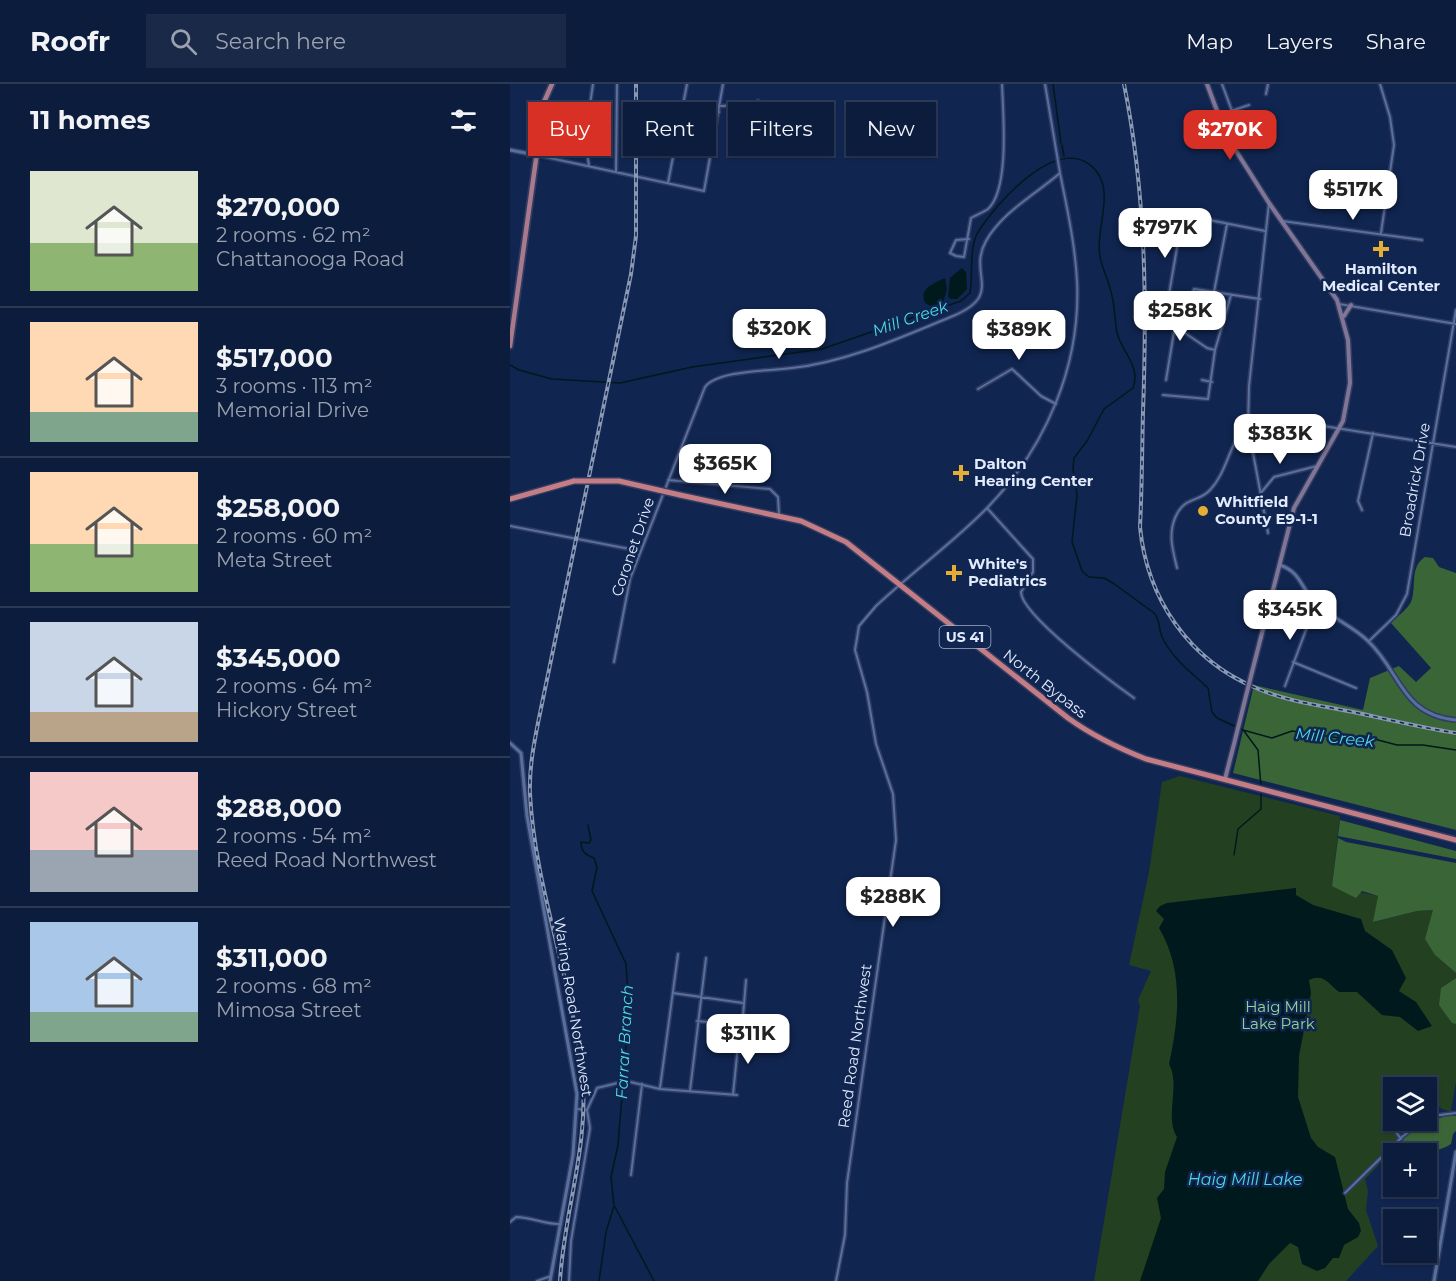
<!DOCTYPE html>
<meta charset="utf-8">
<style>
:root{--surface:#0c1c3c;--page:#1a2947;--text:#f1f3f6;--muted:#9aa1af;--line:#2c3a56;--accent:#d93025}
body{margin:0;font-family:Montserrat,sans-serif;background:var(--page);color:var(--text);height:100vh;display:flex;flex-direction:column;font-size:22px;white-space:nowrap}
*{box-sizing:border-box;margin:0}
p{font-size:20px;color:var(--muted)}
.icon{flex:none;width:33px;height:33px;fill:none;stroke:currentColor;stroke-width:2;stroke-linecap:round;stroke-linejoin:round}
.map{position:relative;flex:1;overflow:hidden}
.details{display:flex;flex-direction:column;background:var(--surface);width:510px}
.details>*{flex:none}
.hud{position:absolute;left:18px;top:18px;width:570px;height:54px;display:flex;gap:12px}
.buttons{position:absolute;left:873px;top:993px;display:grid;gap:12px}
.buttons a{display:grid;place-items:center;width:54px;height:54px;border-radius:0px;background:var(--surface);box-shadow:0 2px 4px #0004,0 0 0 2px var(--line);font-size:30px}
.price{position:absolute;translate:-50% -51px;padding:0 14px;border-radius:12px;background:#fff;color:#222;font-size:20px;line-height:39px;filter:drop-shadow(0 2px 3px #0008)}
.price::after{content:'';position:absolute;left:50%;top:36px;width:18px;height:14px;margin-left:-9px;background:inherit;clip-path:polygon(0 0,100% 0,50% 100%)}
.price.active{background:var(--accent);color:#fff}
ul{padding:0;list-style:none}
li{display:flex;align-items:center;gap:18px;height:150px;padding:0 30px}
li+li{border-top:2px solid var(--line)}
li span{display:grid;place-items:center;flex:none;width:168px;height:120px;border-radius:0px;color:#555}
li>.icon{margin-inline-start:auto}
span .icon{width:72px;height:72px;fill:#fffc;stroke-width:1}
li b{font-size:26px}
h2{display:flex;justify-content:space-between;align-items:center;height:72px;padding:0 30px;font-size:26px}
.pill{padding:0 21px;border-radius:0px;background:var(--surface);box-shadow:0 2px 4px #0004,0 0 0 2px var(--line);font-size:21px;line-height:54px}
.pill.active{background:var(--accent);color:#fff}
header{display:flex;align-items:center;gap:36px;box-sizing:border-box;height:84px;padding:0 30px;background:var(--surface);border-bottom:2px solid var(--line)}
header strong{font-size:28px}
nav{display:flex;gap:33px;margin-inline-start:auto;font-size:21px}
.search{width:420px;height:54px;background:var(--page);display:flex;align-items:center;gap:15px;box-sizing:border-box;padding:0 21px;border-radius:0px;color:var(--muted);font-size:22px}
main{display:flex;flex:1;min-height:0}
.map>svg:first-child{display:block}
</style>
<header>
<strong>Roofr</strong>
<div class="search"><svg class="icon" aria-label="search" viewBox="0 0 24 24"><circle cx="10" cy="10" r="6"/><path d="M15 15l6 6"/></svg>Search here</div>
<nav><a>Map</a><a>Layers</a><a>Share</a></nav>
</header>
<main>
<section class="details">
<h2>11 homes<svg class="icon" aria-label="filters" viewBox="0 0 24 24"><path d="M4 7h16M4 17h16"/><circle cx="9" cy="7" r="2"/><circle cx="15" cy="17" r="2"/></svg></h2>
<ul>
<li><span style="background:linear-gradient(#dfe7d0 60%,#8fb573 0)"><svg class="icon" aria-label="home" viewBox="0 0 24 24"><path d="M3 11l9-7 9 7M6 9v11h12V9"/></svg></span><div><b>$270,000</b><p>2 rooms · 62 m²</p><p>Chattanooga Road</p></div></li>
<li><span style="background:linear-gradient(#ffd9b3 75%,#7fa58c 0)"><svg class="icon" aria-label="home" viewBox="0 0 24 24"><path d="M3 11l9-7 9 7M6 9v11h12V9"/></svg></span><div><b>$517,000</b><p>3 rooms · 113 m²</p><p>Memorial Drive</p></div></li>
<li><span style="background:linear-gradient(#ffd9b3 60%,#8fb573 0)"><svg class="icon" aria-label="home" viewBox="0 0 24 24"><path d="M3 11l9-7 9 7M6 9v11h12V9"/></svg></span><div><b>$258,000</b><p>2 rooms · 60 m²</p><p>Meta Street</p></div></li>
<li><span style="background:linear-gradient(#c9d6e8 75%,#b9a48a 0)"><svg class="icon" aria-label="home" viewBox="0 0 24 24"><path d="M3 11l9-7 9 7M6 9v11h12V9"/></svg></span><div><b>$345,000</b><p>2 rooms · 64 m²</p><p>Hickory Street</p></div></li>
<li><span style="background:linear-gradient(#f6c9c9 65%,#9aa5b1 0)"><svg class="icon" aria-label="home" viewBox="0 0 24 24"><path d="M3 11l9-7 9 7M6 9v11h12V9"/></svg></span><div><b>$288,000</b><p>2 rooms · 54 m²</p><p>Reed Road Northwest</p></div></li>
<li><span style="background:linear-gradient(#a9c7e8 75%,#7fa58c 0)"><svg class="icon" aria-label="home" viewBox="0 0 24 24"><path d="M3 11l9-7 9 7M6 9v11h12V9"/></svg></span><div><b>$311,000</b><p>2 rooms · 68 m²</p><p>Mimosa Street</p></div></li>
</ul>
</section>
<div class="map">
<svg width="946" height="1197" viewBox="0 0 946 1197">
<rect width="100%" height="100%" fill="#102550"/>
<!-- green -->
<path fill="#234120" d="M670,692L830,732L822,802L868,812L864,838L907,827L923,826L925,871L946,889V894L931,904L942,939L946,940V998L941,1027C931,1027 922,1018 917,1009L916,1004L913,1003L910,998L899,1003L884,1004L883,1011L873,1016L892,1052C878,1068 870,1081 855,1095L858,1107L856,1126L868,1162L836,1197H584L630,922L628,916L641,887L619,881L639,788L652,698Z"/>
<!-- forest -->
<path fill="#3a6536" d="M915,473L923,474L929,483L946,489V746L723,689L744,601L853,626L860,594L889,582L906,598L921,584L881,539C887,533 897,525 901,518C907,503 899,483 915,473Z
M830,736L946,767V775L828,752Z
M828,754L836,758L946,779V889L925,871L915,855L923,826L907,827L863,838L868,812L852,807L846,814L822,802Z
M946,894V940L942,939L929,921L931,904Z
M938,1032H946V1047L943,1050L941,1060C929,1069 900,1070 884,1069C891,1050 919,1035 938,1032Z"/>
<!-- water -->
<path fill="#00191c" d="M452,184L456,188L457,205L447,215H441L438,213L440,194Z
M435,194L437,205L433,219L421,222L415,219C409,204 423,200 435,194Z
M786,804V811L803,821L851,835L855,847L882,866L896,894L889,907L906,918L922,942L908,947L890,933L872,931L847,908H829C818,899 813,889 799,896L801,909L789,972L788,1013L801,1054L808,1063L825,1073L838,1125L849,1139L851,1147L848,1153L834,1161L829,1174H823L815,1184L807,1187L792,1180L788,1163L780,1159L759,1180L748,1197H630L651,1134L647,1114L654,1105L655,1088L667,1053C654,1032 671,1002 659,980C669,935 674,886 649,844L654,835L646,827L650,822L657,819Z"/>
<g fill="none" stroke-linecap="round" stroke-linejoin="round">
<!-- stream -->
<path stroke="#00191c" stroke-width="1.5" d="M543,0L551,59
M552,61L554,72
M0,281L9,286L42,295L110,299L182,283L312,265L451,217L460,209C463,192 459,166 467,150C485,120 552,43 587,88C605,112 583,149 591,177C595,191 601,203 603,217C605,227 605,238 607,249C612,268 631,282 623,304L594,325L577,357L564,374L563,385L567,411L562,458L572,487L579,493L594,494L603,499L644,529C651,537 648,546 653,555C663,575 683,590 698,604L702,628L707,634L733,646L762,654L782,647L830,654L853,652L887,661H913L946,666
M734,647L748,666L751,703
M78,741L81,756L79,759L71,758C71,768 76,771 84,774L87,783L82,807L116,880L119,925L108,1061L101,1093L104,1122L96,1148L89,1197
M724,771L728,745L751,725V707
M105,1123L144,1197"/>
<defs>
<path id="minor" d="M712,0L722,27
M870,0L880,33L884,61L871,149
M756,10L758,0
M211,22L233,21L242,24L248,17
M173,23L209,28
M709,31L739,21
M26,71L194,107L213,0
M79,82L75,54L83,0
M106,87L107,0
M158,99L177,0
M772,137L912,156
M459,155L446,156L440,169L446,172L454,173L461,134C466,131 474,128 478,125C500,105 493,28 492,0
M704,208L717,140
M682,212L684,205L750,215
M829,220L946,240
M705,266L697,264L659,238L656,228L672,134L674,131L755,147
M656,296L665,242
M692,296L702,298
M468,305L502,285L531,312L546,320
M653,311L698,315L705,266L721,211
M158,396L260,405L268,413L269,430
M750,410L764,393L807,382
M477,424L523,475V488L511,508C511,531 603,599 624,614
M852,426L848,417L863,349
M0,442L130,467
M758,449L738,342L739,302L759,119
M667,484C663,467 658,451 665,434C674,412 688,419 700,406C725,380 717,332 769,335L946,363
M859,557L886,531L897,510L946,226
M104,578L120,495L195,303C208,286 260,287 282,284C337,278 392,253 443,232C495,210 457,191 476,157C492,128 526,110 550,89L535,0
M783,578L846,604
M775,602L806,519
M163,909L233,919
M233,932L236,896
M187,937L230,941L223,1011
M150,1004L168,870
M180,1007L196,874
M67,1025L77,1026
M77,1026L87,1004L116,997L150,1005L227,1011
M876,1034L891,1055
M916,1035L922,1032L946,1029
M121,1091L132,1000
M835,1109L892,1053L914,1036
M0,1138L6,1133C22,1133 35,1141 51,1140
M27,1197L41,1192
M59,1197L61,1157L80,1044L77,1026
M326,1197L335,1151L337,1099L386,756L383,710L366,660L357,608L345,566L349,542L366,522C402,488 443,459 478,423C536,363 571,281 567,197C565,160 557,124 550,89"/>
<path id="tertiary" d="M0,66L26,71
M770,481C792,489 790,504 806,519C821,534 843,542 858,557C891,588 891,631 946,636
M0,659L11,669L17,732L67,1010L63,1071L40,1197
M924,1197L946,1068"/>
<path id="secondary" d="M697,0L716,51L759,119L827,216L838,256L840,299L833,337L784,424L741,592
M834,232L841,221
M715,695L724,660"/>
<path id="primary" d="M0,262L34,18L42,0"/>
<path id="trunk" d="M170,411L291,437L336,458L558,634C583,652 608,664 636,675L946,756
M0,415L64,397"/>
</defs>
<!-- minor casing -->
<use href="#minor" stroke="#323c60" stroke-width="5"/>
<!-- tertiary casing -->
<use href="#tertiary" stroke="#323c60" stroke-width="6"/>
<!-- secondary casing -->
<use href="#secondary" stroke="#323c60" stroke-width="7"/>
<!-- primary casing -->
<use href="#primary" stroke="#323c60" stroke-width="8"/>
<!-- trunk casing -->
<use href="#trunk" stroke="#323c60" stroke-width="8"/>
<!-- minor -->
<use href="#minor" stroke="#5570a1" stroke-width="2"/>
<!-- tertiary -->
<use href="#tertiary" stroke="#5570a1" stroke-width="3"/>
<!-- secondary -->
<use href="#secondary" stroke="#7f7596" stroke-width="4"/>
<!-- primary -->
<use href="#primary" stroke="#a97a8c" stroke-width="4.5"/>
<!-- trunk -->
<use href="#trunk" stroke="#c57d85" stroke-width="5"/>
<defs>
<path id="rail" d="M614,0C636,109 637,218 633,328C632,367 632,405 630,443C637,515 679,576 746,604C778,618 814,622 848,629C880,636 913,644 946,649
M50,1197C54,1127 80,1059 72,989C62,895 25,805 20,710C19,684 24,659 29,634L121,190L126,152V0"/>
</defs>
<!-- rail casing -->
<use href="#rail" stroke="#8998b3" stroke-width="4"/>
<!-- rail -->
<use href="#rail" stroke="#102550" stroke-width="1.5" stroke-dasharray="4.5" stroke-linecap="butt"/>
<defs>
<path id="secondary-bridge" d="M724,660L741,592"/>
<path id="trunk-bridge" d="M64,397H109L170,411"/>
</defs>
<!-- secondary-bridge casing -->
<use href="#secondary-bridge" stroke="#323c60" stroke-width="7" stroke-linecap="butt"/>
<!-- trunk-bridge casing -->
<use href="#trunk-bridge" stroke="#323c60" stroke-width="8" stroke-linecap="butt"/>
<!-- secondary-bridge -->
<use href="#secondary-bridge" stroke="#7f7596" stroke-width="4"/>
<!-- trunk-bridge -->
<use href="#trunk-bridge" stroke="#c57d85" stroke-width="5"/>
</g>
<!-- markers -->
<g fill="#e5ad35" stroke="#102550" stroke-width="2">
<path d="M868 156h6v6h6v6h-6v6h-6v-6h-6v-6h6z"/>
<path d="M448 380h6v6h6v6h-6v6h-6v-6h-6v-6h6z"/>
<circle cx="693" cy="427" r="6"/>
<path d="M441 480h6v6h6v6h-6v6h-6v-6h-6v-6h6z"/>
</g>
<g text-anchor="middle" stroke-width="5" stroke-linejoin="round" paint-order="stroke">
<!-- shield labels -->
<rect fill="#102550" stroke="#a3b0c8" stroke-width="1.5" x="429.5" y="542" width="51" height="22" rx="4.5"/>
<g font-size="14" font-weight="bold" fill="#e2ebfc">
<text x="455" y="558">US 41</text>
</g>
<!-- poi labels -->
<g font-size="15" font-weight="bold" fill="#e2ebfc" stroke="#102550" text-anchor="start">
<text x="871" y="190" text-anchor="middle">Hamilton<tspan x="871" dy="17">Medical Center</tspan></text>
<text x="464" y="385">Dalton<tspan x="464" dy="17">Hearing Center</tspan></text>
<text x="705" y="423">Whitfield<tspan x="705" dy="17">County E9-1-1</tspan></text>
<text x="458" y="485">White's<tspan x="458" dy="17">Pediatrics</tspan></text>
</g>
<!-- street labels -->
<g font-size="15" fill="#e2ebfc" stroke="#102550">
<text transform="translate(905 396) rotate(-80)" y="5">Broadrick Drive</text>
<text transform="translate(123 463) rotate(-71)" y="5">Coronet Drive</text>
<text transform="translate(535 600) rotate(38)" y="5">North Bypass</text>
<text transform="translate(63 923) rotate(81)" y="5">Waring Road Northwest</text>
<text transform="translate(345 962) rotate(-82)" y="5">Reed Road Northwest</text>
</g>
<!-- park labels -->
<g font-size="15" fill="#95d68e" stroke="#102550">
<text x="768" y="928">Haig Mill<tspan x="768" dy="17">Lake Park</tspan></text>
</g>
<!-- water labels -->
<g font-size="16" font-style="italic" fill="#4ed9e3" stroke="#102550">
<text transform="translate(400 234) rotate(-19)" y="6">Mill Creek</text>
<text transform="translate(825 653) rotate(6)" y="6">Mill Creek</text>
<text transform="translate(114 958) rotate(-87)" y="6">Farrar Branch</text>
<text x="735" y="1101">Haig Mill Lake</text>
</g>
</g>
</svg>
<div class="buttons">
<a><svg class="icon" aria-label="layers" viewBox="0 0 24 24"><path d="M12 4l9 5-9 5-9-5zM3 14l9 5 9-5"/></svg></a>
<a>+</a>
<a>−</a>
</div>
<b class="price active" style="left:720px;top:77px">$270K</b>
<b class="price" style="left:843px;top:137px">$517K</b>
<b class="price" style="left:655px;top:175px">$797K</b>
<b class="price" style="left:670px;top:258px">$258K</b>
<b class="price" style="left:269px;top:276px">$320K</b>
<b class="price" style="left:509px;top:277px">$389K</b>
<b class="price" style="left:770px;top:381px">$383K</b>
<b class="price" style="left:215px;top:411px">$365K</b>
<b class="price" style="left:780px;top:557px">$345K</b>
<b class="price" style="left:383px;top:844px">$288K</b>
<b class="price" style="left:238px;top:981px">$311K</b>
<div class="hud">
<a class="pill active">Buy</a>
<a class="pill">Rent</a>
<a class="pill">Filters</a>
<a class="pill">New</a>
</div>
</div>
</main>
